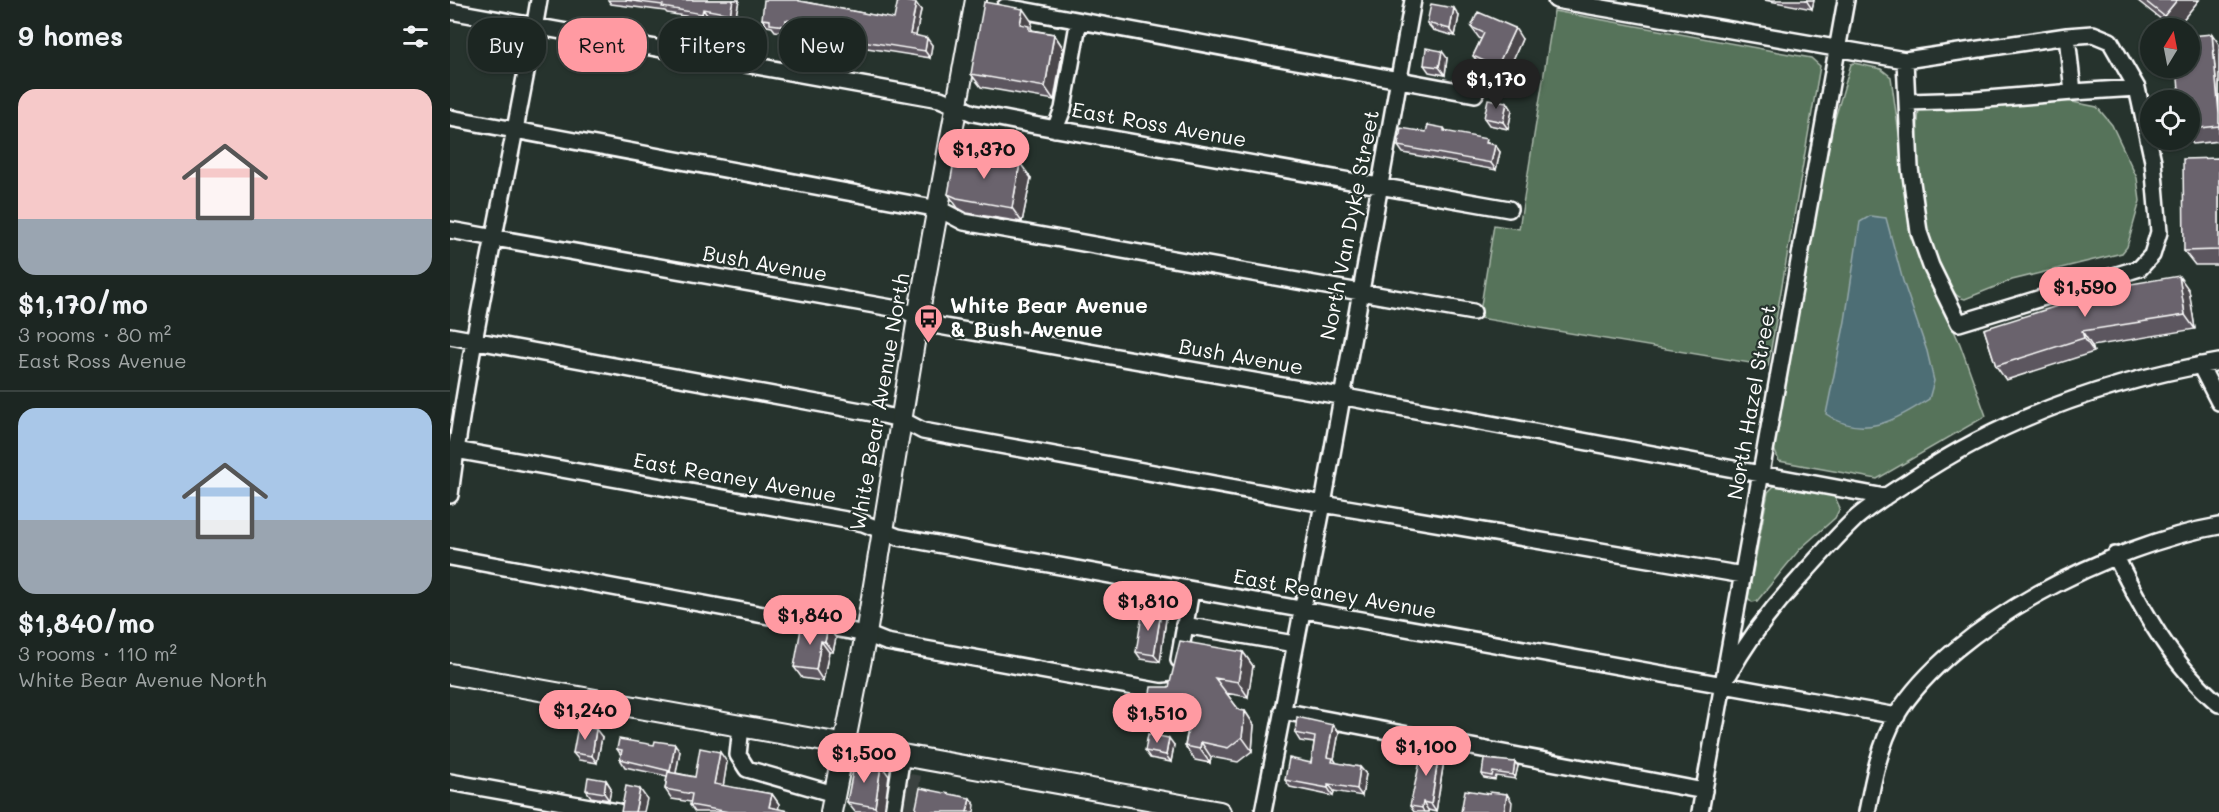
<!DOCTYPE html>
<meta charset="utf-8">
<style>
:root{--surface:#1c2622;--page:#29322f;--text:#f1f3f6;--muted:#a0a5a5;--line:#3a4340;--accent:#ff9aa2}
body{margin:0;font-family:Mali,sans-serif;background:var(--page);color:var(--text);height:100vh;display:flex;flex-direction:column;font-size:22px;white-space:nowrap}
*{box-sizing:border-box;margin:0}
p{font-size:20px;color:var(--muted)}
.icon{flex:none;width:33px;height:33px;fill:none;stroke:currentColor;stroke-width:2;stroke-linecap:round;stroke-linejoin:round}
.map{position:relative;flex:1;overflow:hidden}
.drawer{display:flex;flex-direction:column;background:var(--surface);width:450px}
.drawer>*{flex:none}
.top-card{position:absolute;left:18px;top:18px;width:570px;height:54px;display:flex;gap:12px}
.needle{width:39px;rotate:10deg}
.tools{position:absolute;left:1690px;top:18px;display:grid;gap:12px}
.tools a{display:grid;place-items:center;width:60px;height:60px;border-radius:50%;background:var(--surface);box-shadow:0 2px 4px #0004,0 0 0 2px var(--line);font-size:30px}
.price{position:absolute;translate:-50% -51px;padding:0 14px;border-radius:21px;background:var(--accent);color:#111;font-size:20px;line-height:39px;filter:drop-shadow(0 2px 3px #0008)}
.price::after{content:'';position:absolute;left:50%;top:36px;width:18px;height:14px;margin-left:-9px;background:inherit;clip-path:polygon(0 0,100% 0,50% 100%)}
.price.active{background:#222;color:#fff}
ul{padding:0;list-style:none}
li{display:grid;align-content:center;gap:12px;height:318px;padding:0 18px}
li+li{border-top:2px solid var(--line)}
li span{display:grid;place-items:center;height:186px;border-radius:18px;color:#555}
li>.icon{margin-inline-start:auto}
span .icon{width:108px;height:108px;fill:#fffc;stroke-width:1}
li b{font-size:26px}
h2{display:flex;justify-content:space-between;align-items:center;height:72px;padding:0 18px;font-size:26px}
.tag{padding:0 21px;border-radius:24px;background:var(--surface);box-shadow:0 2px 4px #0004,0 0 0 2px var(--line);font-size:21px;line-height:54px}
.tag.active{background:var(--accent);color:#111}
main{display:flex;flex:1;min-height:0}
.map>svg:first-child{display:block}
</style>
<main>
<section class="drawer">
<h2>9 homes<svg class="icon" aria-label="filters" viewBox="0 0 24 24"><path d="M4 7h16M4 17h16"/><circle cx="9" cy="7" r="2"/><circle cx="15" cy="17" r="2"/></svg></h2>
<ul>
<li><span style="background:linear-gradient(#f6c9c9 70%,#9aa5b1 0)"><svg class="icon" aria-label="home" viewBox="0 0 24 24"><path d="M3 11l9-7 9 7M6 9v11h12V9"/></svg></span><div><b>$1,170/mo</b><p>3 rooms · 80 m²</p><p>East Ross Avenue</p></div></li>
<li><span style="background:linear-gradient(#a9c7e8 60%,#9aa5b1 0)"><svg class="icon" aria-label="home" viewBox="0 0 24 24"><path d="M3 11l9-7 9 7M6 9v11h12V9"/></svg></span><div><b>$1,840/mo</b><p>3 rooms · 110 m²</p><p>White Bear Avenue North</p></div></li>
</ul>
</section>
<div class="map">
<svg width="1769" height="812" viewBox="0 0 1769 812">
<rect width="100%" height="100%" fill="#26332d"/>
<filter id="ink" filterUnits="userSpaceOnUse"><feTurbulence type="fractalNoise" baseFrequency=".0167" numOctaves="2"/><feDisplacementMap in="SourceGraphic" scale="12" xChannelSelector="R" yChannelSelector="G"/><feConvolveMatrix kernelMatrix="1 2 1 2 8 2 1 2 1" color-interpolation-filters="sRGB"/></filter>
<g filter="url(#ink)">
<!-- built -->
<path fill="#3b4240" d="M418,766L471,776L465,812H404L412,770Z"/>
<!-- green -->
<path fill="#57735a" stroke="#abb9ac" stroke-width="1.5" d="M1104,11L1361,58L1370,66L1318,366L1029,318L1044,225L1069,229Z
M1404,63L1431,69L1441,77L1464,241L1510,344L1536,416L1427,479L1329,461L1324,449L1380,135L1401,64Z
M1603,98L1647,107L1662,125L1687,178L1690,201L1677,247L1672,253L1562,280L1515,299C1503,297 1500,285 1495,276C1469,223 1464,164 1469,106L1498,111Z
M1324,486L1384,495L1390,508L1385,518L1350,549L1307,601L1302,602L1298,598L1318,492Z"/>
<!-- water -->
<path fill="#4d6e74" stroke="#94a8ac" stroke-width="1.5" d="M1420,216L1436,218L1453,281L1477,351L1484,381L1479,399C1445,420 1413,440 1376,414L1395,321L1410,222Z"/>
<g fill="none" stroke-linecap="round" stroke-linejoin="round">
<defs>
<path id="minor" d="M1106,0L1455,60L1617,36L1643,34L1660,41L1687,88L1703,161L1709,232L1702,255L1690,268L1509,323L1481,266L1469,232L1460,168L1455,60
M555,7L1025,94
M0,11L490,99L523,113L584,125L1059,209
M1623,92L1687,88
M1458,102L1525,100L1623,92L1617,36
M0,118L489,209L514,222L1023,312
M605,129L613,109L627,30L631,21
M0,230L453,310L489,326L890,396L1435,497
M0,336L433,415L450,419L473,431L873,504L1293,575
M1750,365L1769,402
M0,449L413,523L448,537L1447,716
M0,495C21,329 61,165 89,0
M1665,555C1692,610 1722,665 1769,704
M0,557L416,634L436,642L712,692L719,691
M734,625L844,644
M729,660L741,590
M1279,674C1299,638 1321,609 1349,579C1367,559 1385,538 1405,519C1422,504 1442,492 1461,480C1555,417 1658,381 1769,362
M832,711L1254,791
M291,726L288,755L297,769L384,794
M0,782L168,812
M443,812L452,755
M813,812L873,504L963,0
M1250,812L1396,0
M1417,812C1423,780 1430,744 1446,716C1503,623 1664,544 1769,526"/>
<path id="major" d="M0,674L770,812
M381,812L416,634L471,300L526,0"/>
</defs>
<!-- minor casing -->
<use href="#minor" stroke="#fff" stroke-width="20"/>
<!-- major casing -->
<use href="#major" stroke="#fff" stroke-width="24"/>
<!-- minor -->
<use href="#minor" stroke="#26332d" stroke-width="15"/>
<!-- major -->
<use href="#major" stroke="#26332d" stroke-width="20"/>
</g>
<!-- wall -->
<path fill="#5c565e" stroke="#fff" stroke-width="1.5" d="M158,0H289L285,20L257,15V20L217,13L215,11L161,4Z
M1314,0H1364L1362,9Z
M1687,0H1749L1726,28H1722Z
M355,2L444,19L471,10L466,35L482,45L480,58L392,44L387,36L341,27L340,33L325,31L322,27L317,26L312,19Z
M1009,16L1005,36L983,30L977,23Z
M582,22L581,28L582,30L604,34L613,48L604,100L531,87L521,74Z
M1021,27L1072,39L1055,78L1031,67L1023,56L1031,39L1029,38Z
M1769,44V141L1743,144L1740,140V100Z
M997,58L995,75L979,72L974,65Z
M1057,102L1062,110L1058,129L1039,125L1034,118Z
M994,128L997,132L1045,145L1050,152L1046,170L953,153L948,146L976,132Z
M1769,158V265H1745L1734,251Z
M581,178L572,222L517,213L508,208L498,194Z
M1739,290L1745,329L1642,346L1644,352L1556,380L1546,366L1534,329Z
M716,619L710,662L691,659L686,652Z
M378,627L386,638L383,652H379L373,681L352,678L344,667Z
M793,652L803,666L798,697L776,693L789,710L795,711L804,725L802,751L788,762L761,757L760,763L745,760L735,746L738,727L730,725L723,717L708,714L699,699L719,687Z
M889,732L884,759L886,763L910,767L916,774L912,796L884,791L883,796L840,787L835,780L861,763L864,743L850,741L845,733Z
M152,737L147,763L129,760L123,753Z
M724,745L721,762L700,758L695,751Z
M167,749L230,751L226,773L245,777L277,762L273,786L322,794L329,804L328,809L340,812H245L240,805L241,802L222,799L215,789L217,776L175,767L170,759L171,755Z
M995,754L986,812L978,810V812H964L960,806Z
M1065,762L1068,766L1065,779L1046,776L1045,780L1034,778L1032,774Z
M439,776L434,812H405L397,802Z
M156,780L161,788L159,800L141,797L136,790Z"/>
<!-- shaded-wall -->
<path fill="#4b464c" stroke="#fff" stroke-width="1.5" d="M283,0H289L285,20L280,14Z
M1356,0H1364L1362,9Z
M1727,0H1749L1726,28H1723L1714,16Z
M466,3L471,10L465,41L460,34Z
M1004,8L1009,16L1005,36L1000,29Z
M253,9L257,15V20L252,14Z
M573,9L582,22L581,28L589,39L570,24Z
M336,20L341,27L340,33L335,26Z
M1065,28L1072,39L1055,78L1047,67Z
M604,34L613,48L604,100L595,87Z
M1762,34L1769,44V114Z
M477,38L482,45L480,58L475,51Z
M992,51L997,58L995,75L989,67Z
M1057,102L1062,110L1058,129L1053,122Z
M1045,145L1050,152L1046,170L1041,163Z
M570,163L581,178L572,222L562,208Z
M1729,276L1739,290L1745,329L1735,315Z
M1632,331L1642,346L1644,352L1634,338Z
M711,612L716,619L710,662L704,655Z
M378,627L386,638L383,652L375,642Z
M371,641L379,652L373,681L366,670Z
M793,652L803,666L798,697L788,682Z
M795,711L804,725L802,751L792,737Z
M883,725L889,732L884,759L888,765H883L877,757Z
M146,729L152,737L147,763L142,756Z
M719,738L724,745L721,762L716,755Z
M751,742L761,757L760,763L750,749Z
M225,744L230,751L225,778L220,771Z
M990,747L995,754L986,812L981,804Z
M270,752L277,762L272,794L264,784Z
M1065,762L1068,766L1065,779L1063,775Z
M431,765L439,776L434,812H429L425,807Z
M910,767L916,774L912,796L907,789Z
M156,780L161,788L159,800L154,793Z
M878,784L884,791L883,796L878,788Z
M190,789L197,799L194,812H185Z
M322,794L329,804L328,812L319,807Z
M1057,794L1062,802L1061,812H1054Z
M520,798L525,805L524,812H517Z
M973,802L978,810V812H974L972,808Z"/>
<!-- building -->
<path fill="#6b646d" stroke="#fff" stroke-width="1.5" d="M175,0H283L280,14L253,9L252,14L212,7L213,5Z
M314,0H349V1L444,19L448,0L466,3L460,34L477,38L475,51L387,37L388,30L336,20L335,26L320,24V20L312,19Z
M1694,0H1727L1714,16Z
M534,2L573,9L570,24L579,26V30L604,34L595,87L521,74Z
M981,4L1004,8L1000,29L977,23Z
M1028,12L1065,28L1047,67L1023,56L1034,33L1021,27Z
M1762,34L1769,114V126L1740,129V100H1730L1727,68H1740V36Z
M976,48L992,51L989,67L974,65Z
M1038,99L1057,102L1053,122L1034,118Z
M978,125L994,128V131L1037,139L1036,143L1045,145L1041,163L948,146L951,128L976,132Z
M506,151L570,163L562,208L507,198L498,194Z
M1769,158V250L1734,251L1733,159Z
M1729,276L1735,315L1632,331L1634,338L1546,366L1534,329L1639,296L1638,291Z
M693,609L711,612L704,655L686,652Z
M352,623L378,627L375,642L371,641L366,670L344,667Z
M730,641L793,652L788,682L765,678L789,710L795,711L792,737L778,748L751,742L750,749L735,746L741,715L720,711L721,704L699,699L701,687H719Z
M847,717L883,725L877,757L883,758L882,762L910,767L907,789L878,784V788L835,780L839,758L861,763L865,737L845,733Z
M128,726L146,729L142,756L123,753Z
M698,734L719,738L716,755L695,751Z
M169,739L204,745L205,741L225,744L220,771L170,759L172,750L167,749Z
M974,744L990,747L981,804L973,802L972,808L960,806Z
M250,748L270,752L264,784L322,794L319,807L339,811V812H279L240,805L242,794L215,789L218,772L245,777Z
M1034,759L1065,762L1063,775L1043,772L1042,776L1032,774Z
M405,760L431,765L425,807L397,802Z
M138,777L156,780L154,793L136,790Z
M176,786L190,789L185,812H171Z
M470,788L520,798L517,812H465Z
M1015,790L1040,794V792L1057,794L1054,812H1011Z"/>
</g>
<!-- icons -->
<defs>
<symbol id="bus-pin" viewBox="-11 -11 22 30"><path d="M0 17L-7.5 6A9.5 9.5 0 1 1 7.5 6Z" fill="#ff9aa2" stroke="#26332d"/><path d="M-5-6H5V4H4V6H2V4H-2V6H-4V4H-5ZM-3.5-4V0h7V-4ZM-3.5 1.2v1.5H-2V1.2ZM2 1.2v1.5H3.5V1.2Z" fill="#111"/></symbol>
</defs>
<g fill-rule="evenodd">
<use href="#bus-pin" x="462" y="302" width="33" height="45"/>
</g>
<g text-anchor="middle" stroke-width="4.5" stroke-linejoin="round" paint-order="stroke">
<!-- street labels -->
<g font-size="21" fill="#fff" stroke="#26332d">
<text transform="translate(709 125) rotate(10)" y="7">East Ross Avenue</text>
<text transform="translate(900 225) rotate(-79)" y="7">North Van Dyke Street</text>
<text transform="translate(315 264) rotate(10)" y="7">Bush Avenue</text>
<text transform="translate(791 357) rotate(10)" y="7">Bush Avenue</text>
<text transform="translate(430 402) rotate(-80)" y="7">White Bear Avenue North</text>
<text transform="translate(1302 402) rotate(-80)" y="7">North Hazel Street</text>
<text transform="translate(285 478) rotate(10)" y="7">East Reaney Avenue</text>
<text transform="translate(885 594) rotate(10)" y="7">East Reaney Avenue</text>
</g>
<!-- poi labels -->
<g font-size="21" font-weight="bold" fill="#fff" stroke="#26332d" text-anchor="start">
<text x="500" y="313">White Bear Avenue<tspan x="500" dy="24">&amp; Bush Avenue</tspan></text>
</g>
</g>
</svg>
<div class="tools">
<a><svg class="needle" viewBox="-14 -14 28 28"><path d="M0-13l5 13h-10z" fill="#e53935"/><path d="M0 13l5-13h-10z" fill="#a0a5a5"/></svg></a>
<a><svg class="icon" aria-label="locate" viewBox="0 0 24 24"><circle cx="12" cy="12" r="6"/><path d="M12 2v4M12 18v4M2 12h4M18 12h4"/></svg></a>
</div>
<b class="price active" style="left:1046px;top:110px">$1,170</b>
<b class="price" style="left:534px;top:180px">$1,370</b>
<b class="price" style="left:1635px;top:318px">$1,590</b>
<b class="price" style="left:698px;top:632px">$1,810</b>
<b class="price" style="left:360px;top:646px">$1,840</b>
<b class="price" style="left:135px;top:741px">$1,240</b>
<b class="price" style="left:707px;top:744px">$1,510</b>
<b class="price" style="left:976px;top:777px">$1,100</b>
<b class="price" style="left:414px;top:784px">$1,500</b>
<div class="top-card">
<a class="tag">Buy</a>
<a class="tag active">Rent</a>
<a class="tag">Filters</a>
<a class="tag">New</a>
</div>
</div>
</main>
